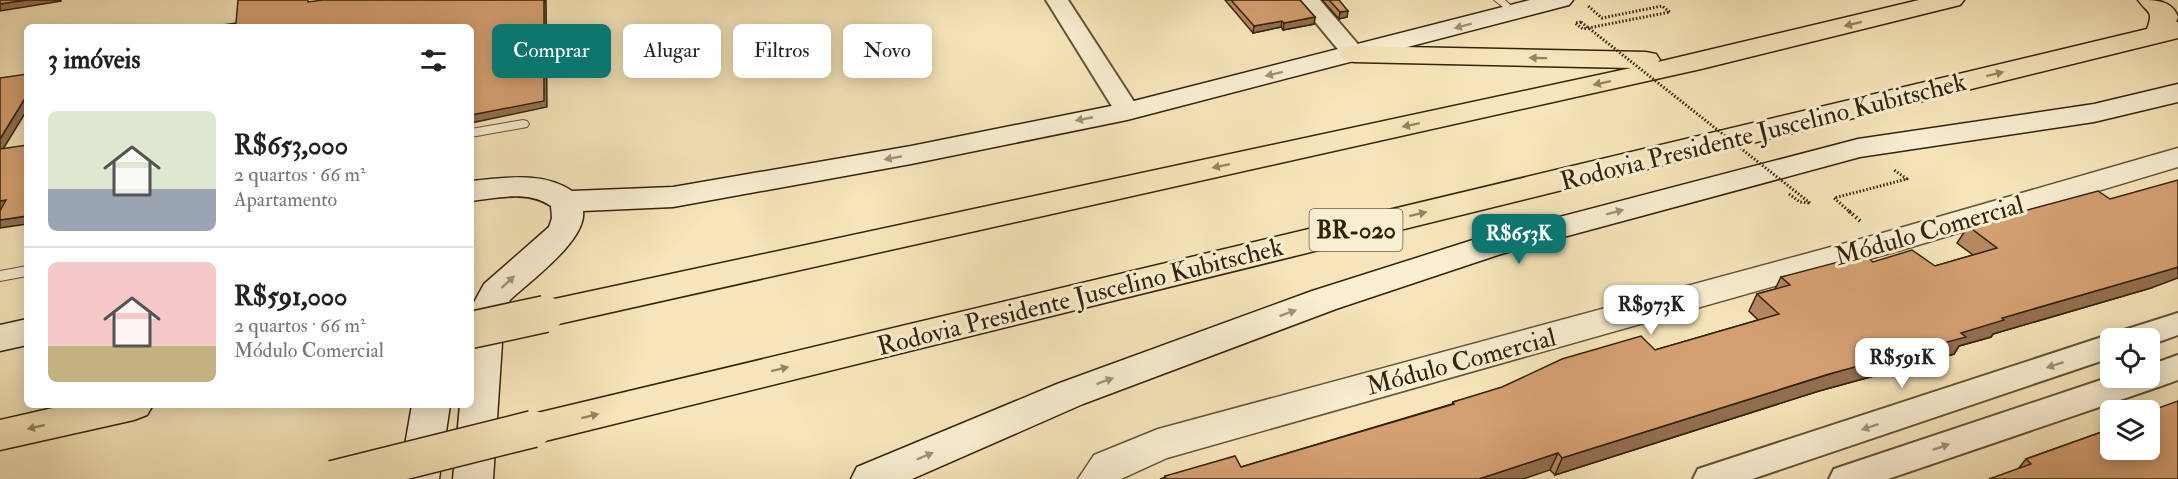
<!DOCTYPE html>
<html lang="pt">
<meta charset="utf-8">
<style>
:root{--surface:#fff;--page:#f2f2f2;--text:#222;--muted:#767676;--line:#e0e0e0;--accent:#0f766e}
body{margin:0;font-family:"IM FELL Double Pica",serif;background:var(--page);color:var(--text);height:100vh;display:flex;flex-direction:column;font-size:22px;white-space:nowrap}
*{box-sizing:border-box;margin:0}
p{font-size:20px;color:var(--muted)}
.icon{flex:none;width:33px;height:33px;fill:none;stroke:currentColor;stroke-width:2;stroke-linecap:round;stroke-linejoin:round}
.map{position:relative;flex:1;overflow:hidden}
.details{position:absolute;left:24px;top:24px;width:450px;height:384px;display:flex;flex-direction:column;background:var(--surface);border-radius:9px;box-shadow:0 3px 15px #0003}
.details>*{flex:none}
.banner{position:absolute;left:492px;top:24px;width:570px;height:54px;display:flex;gap:12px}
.controls{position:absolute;left:2100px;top:328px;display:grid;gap:12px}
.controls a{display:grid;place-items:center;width:60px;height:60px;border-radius:9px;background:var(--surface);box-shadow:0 3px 15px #0003;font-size:30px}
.price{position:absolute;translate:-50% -51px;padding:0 14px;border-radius:12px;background:#fff;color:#222;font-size:20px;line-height:39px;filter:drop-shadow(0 2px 3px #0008)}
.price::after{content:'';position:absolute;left:50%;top:36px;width:18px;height:14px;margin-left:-9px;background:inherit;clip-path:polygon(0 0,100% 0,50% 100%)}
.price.active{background:var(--accent);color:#fff}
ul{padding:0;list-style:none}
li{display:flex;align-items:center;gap:18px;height:150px;padding:0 24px}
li+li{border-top:2px solid var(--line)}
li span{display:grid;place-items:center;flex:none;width:168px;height:120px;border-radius:9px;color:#555}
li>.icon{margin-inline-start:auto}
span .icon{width:72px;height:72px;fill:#fffc;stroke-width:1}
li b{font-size:26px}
h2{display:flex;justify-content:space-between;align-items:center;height:72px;padding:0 24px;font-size:26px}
.chip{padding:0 21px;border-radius:9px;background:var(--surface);box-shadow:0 3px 15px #0003;font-size:21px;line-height:54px}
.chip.active{background:var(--accent);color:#fff}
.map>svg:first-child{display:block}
</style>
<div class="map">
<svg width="2178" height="479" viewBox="0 0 2178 479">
<rect width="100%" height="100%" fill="#f6e5ba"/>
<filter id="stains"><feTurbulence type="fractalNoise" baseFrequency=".00333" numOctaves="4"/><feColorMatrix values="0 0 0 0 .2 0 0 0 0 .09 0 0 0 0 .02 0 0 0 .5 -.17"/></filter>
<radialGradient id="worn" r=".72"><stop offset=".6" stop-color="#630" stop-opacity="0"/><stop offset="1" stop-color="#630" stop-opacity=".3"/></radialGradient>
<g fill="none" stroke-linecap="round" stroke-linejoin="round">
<defs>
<path id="service" d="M1494,0H1505L1518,12L1513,15Z
M523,120L527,121L529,124L527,127L471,137V129Z
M27,266V276L0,281V271Z"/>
<path id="minor" d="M1046,0H1068L1140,111L1136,116L1127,119L1118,116Z
M1297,0H1320L1362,49L1366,54L1362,59L1354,61L1346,59Z
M2178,313V335L2150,345V339H2110V358L1752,479H1693L1698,469L2099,338L2110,334L2118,337L2121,331Z
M2178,355V380L2161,386L1888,479H1829L1834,469L2110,377L2150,378V365Z"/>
<path id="tertiary" d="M2178,148V167L1898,251L1167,458L1121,479H1078L1094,455L1158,429L1879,234Z"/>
<path id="secondary" d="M1530,0H1573L1569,5L1127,120L911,164L673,207L583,211C587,240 530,281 510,300L504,313L493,479H453L460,405H471V308L484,284L549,227L552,218L551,206C528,190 497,198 471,201V181C506,178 542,171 572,191L673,187L911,146L1126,103Z
M2178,84V102L2094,122L1860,157L1501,254L1336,309L1083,404L912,479H851L857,467L1057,384L1312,291L1479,238L1858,139L2094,104Z
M27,319V345L0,351V325Z
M412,405H450L439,479H399Z"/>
<path id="trunk" d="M1919,0H1964L1960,5L1701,69L545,327L533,323L527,314L533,305L545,301L1631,68L1354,62L1344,60L1340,54L1344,48L1354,46L1646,52L1656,54L1660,60L1658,62Z
M2138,0C2156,0 2172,0 2178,17L2176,22H2178V38L533,444L519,440L514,429L519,418L533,414L2147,29C2154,10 2148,14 2138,0Z
M66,405H153L147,415L134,420L0,450V420Z"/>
</defs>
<!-- service casing -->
<use href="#service" stroke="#645337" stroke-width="2"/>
<!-- minor casing -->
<use href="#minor" stroke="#645337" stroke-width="4"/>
<!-- tertiary casing -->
<use href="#tertiary" stroke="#645337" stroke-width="3"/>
<!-- secondary casing -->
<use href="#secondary" stroke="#33220b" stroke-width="3"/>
<!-- trunk casing -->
<use href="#trunk" stroke="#33220b" stroke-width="3"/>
<!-- path-far1 -->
<path stroke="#33220b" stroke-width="3" stroke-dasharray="1.5 2" stroke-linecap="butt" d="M1581,22L1575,23L1583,29L1670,12L1662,6L1602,18L1588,6
M1789,194L1800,202L1810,203
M1851,213L1834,198L1907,179L1894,170"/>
<!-- path -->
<path stroke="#33220b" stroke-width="4" stroke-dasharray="1.5 3" stroke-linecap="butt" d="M1849,211L1860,221"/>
<!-- service -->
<use href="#service" fill="#f9eed2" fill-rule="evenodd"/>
<!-- minor -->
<use href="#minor" fill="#f9eed2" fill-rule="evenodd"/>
<!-- tertiary -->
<use href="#tertiary" fill="#f9eed2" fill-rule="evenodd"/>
<!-- secondary -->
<use href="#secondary" fill="#f9eed2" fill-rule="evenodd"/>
<!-- trunk -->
<use href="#trunk" fill="#f6e5ba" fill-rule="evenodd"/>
<defs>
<path id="trunk-bridge" d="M471,330L545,314
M333,479L533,429"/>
</defs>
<!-- trunk-bridge casing -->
<use href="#trunk-bridge" stroke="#33220b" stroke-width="39" stroke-linecap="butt"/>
<!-- path-bridge -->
<path stroke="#33220b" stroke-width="3" stroke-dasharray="1.5 2" stroke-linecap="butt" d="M1581,22L1810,203"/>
<!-- trunk-bridge -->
<use href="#trunk-bridge" stroke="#f6e5ba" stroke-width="36"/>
</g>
<!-- wall -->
<path fill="#b68961" stroke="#33220b" stroke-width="1.5" d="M1225,0H1300L1315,17L1314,24L1283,30L1281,27L1253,33Z
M1322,0H1339L1347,17L1339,19Z
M1968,226L2151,288L1993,334L1991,337L1959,346L1954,354L1819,391L1555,475L1550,470L1165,478V476L1241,467L1452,404L1453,402L1655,350L1758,320L1749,311L1757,294L1775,289L1781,277L1873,262L1935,266L1973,255L1957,243Z
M2110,426V450L2178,479L2018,469L2026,459L2107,430Z"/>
<!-- shaded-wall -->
<path fill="#946f4f" stroke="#33220b" stroke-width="1.5" d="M26,0H61V1L0,11V4Z
M544,0H546L547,107L471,123V115Z
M1348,11L1347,17L1339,19L1340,12Z
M1315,17L1314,24L1283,30L1284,23Z
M1282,21L1281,27L1253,33L1254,26Z
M27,95V110L0,154V139Z
M6,200L12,207L0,209V201Z
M27,216V224L0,228V220Z
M2178,267V278L2151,288L1993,334L1991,337L1959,346L1954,354L1819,391L1555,475L1562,458L1961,333L2002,318Z
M1558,453L1550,470L1523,479H1479Z"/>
<!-- building -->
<path fill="#d49f71" stroke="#33220b" stroke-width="1.5" d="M0,0H26L0,4Z
M238,0H308V2L323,0H544V101L471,115V27H209L236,23Z
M1231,0H1300L1315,17L1284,23L1282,21L1254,26Z
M1329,0H1339L1348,11L1340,12Z
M27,74V95L0,139V78Z
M27,145V216L0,220V211L6,200L0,201V149Z
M2178,180V267L2165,271L2002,318L2004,320L1961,333L1966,337L1829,374L1562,458L1558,453L1479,479H1160L1166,477L1165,476L1235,456L1241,467L1454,404L1453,402L1502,387L1562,359L1641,336L1655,350L1779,314L1757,294L1790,285L1781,277L1865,255L1873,262L1912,250L1935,266L1997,248L1968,226L2098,191L2110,199Z
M2178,401V479H1989L2031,464L2026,459L2110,429V450H2150V411Z"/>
<!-- one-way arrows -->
<defs><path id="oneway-solid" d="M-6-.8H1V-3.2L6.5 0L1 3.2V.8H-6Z" transform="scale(1.5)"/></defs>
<g fill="#948462">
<use href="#oneway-solid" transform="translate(1853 24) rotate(166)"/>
<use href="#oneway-solid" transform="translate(1538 58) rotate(-179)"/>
<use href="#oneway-solid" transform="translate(1995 74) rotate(-14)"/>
<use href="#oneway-solid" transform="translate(1602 83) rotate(168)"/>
<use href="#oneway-solid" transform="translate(1411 125) rotate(168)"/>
<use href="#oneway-solid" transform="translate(1221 166) rotate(168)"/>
<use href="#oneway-solid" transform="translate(1418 214) rotate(-14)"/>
<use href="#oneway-solid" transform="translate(780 369) rotate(-14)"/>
<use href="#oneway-solid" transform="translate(590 416) rotate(-14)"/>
<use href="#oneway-solid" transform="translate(36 427) rotate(167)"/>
</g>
<g fill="#a09278">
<use href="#oneway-solid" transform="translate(1463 26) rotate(165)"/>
<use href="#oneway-solid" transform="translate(1274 74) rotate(166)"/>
<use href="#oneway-solid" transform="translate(1084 119) rotate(169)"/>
<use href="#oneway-solid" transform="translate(893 158) rotate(170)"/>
<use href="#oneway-solid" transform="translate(1615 212) rotate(-15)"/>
<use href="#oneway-solid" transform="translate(508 282) rotate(-43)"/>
<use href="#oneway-solid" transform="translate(1288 313) rotate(-20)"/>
<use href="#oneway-solid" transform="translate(2055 365) rotate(162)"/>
<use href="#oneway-solid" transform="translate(1105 381) rotate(-20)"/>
<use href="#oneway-solid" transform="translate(1870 427) rotate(162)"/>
<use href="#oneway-solid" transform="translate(1941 447) rotate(-19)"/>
<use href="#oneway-solid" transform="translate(925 456) rotate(-23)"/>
</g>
<g text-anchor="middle" stroke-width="6" stroke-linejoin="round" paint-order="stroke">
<!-- shield labels -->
<rect fill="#f9eed2" stroke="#6e5f47" stroke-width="1.5" x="1309.5" y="209" width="93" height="42" rx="4.5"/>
<g font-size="24" font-weight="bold" fill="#33220b">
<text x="1356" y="238">BR-020</text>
</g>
<!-- street labels -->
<g font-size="26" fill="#33220b" stroke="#f9eed2">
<text transform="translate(1763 131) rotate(-14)" y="9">Rodovia Presidente Juscelino Kubitschek</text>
<text transform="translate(1929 230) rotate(-16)" y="9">Módulo Comercial</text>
<text transform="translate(1080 296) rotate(-14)" y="9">Rodovia Presidente Juscelino Kubitschek</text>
<text transform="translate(1461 361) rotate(-15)" y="9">Módulo Comercial</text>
</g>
</g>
<rect width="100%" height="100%" filter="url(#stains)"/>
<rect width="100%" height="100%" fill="url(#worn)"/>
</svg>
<div class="controls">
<a><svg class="icon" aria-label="locate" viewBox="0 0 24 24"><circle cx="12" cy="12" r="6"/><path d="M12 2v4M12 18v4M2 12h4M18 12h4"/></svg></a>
<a><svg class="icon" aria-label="layers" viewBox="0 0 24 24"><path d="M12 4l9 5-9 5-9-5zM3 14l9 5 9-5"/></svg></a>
</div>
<b class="price active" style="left:1519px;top:265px">R$653K</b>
<b class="price" style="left:1651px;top:336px">R$973K</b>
<b class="price" style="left:1902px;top:389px">R$591K</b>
<div class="banner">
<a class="chip active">Comprar</a>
<a class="chip">Alugar</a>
<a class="chip">Filtros</a>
<a class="chip">Novo</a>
</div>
<section class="details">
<h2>3 imóveis<svg class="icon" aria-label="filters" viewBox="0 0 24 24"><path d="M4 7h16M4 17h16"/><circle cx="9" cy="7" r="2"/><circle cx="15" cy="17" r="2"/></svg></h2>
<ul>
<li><span style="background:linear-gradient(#dfe7d0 65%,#9aa5b1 0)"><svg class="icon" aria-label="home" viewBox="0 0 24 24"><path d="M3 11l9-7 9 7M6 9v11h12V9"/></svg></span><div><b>R$653,000</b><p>2 quartos · 66 m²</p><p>Apartamento</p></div></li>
<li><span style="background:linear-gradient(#f6c9c9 70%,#c2b280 0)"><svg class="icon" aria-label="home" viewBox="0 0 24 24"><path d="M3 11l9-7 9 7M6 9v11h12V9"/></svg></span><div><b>R$591,000</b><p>2 quartos · 66 m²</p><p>Módulo Comercial</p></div></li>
</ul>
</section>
</div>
